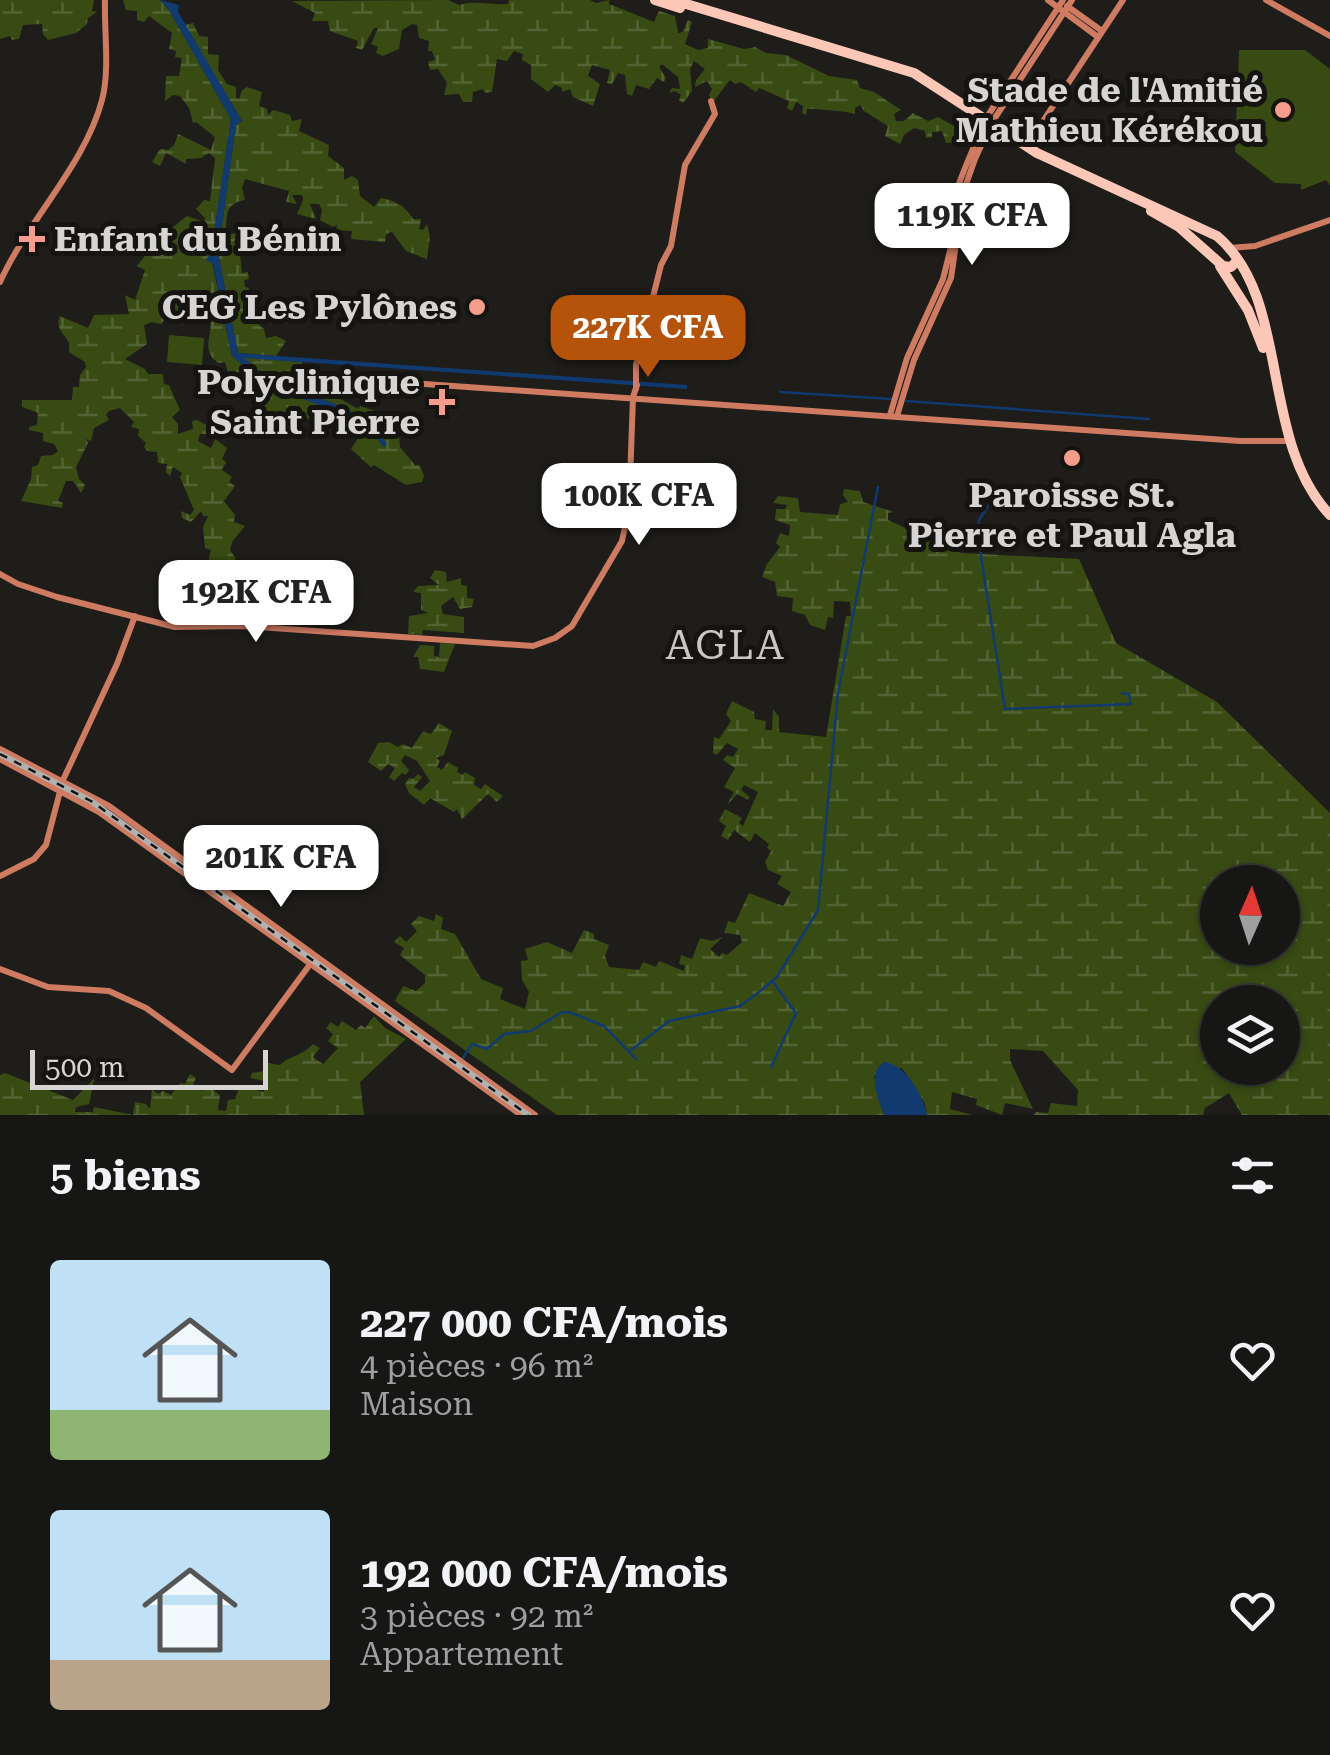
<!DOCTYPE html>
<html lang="fr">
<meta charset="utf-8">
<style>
:root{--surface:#161614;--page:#232322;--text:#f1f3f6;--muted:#9e9fa0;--line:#353534;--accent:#b45309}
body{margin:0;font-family:"Roboto Serif",serif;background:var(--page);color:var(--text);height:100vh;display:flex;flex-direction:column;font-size:38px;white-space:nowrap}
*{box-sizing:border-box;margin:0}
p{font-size:32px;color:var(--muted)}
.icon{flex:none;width:55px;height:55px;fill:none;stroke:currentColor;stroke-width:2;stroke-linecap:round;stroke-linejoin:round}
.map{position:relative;height:1115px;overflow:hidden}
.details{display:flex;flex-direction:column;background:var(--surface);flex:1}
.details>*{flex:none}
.needle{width:65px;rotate:3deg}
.controls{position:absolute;left:1200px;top:865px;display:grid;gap:20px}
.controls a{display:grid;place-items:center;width:100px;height:100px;border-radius:50%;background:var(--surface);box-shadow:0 2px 8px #0004,0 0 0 2px var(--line);font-size:50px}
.scale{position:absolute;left:30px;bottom:25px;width:238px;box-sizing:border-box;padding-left:10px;border:5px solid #d6d5d3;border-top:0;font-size:28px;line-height:35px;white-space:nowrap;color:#d6d5d3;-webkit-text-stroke:8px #151411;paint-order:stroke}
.price{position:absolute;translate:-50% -85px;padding:0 22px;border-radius:20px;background:#fff;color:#222;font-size:32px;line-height:65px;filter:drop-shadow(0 2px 5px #0008)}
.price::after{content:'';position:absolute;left:50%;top:60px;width:30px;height:22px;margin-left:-15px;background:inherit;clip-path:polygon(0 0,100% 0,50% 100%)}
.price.on{background:var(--accent);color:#fff}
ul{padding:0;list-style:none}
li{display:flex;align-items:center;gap:30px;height:250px;padding:0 50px}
li span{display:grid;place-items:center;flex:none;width:280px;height:200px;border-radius:10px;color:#555}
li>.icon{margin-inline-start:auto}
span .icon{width:120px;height:120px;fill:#fffc;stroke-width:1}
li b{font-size:42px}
h2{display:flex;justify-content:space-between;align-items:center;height:120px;padding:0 50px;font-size:42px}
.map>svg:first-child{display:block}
</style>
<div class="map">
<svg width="1330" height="1115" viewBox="0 0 1330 1115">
<defs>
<pattern id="wetland-marsh" width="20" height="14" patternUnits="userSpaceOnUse" patternTransform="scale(2.5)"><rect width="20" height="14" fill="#374b13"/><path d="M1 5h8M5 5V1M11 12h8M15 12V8" fill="none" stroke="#536434"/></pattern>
</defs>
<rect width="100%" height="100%" fill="#1e1d1a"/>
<!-- wetland -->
<path fill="url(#wetland-marsh)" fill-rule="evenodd" d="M0,0H94L92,11L97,12L88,18L87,24L76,33L48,40L43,34L42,24L23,25L19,39L12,40L10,36L0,39Z
M123,0H160L169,10L231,119L211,254L206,260L212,262L232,356L267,386L342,407L269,379L242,357L302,362L304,370L324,379L325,390L358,409L360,406L387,415V424H398L400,447L415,465H419L424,475L422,482L406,485L374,465L371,467L351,449L358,438L341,414L332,420L304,418L302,412L295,418L287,417L286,412L282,419L276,417L271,426L264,425L266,432L251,422L253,405L257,403L253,384L245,382L244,393L235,390L236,383L243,384L238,376L228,373L225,362L219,363C202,353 210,340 211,324L205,319L207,315L202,313L200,318L191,312H170L161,324L152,322L144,325L147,344L125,359L145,369L148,374H163L164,384L169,385L180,410L172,417L178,424V434L193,429L192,421L197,420L214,429V434H200L198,441L211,448L215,439L227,448L222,459L226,462L222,470L232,477L229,482L235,486L224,501L235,515L234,522L245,526L232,542L230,550L236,559L232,561L233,568L225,570L223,566L213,569V575L209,576L206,570L211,550L205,548L203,527L208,516H203L201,511L191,522L182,518L181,511L190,515L194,510L180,477L182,473L173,467L170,476L166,472L167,464L158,463L157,452L147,451L144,447L146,443L138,436L139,429L131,427L134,422L120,408L109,411L106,415L109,420L94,428L91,441L86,439L88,443L76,467L79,479L85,485L81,493L73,481H66L58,501L63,503L62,508L21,501L31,479L32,467L38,465L41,456L53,455L58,451L54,444L43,441V433L29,430V427L37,425L38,413L22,407V400H72L73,387H79L80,375L86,367L85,362L69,352V343C64,333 55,329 60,316L88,328L94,315L129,314L125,295L135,300L145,270L137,266L157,241L168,240L172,233L169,230L187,216L204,222L205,218L196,209L204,200L210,201L215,158L209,153L201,158L186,159V164L166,153L160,166L152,162L160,149L168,150L174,145L178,134L211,150L215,137L196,122L193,123L189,108L180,96L173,95L165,101L166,76H179L182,58L175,57L176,51L169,49L172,33L149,16L144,22L137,20V11L126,10Z
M448,0L459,5C474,0 491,5 508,4L509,0H590L596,3L609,0V4L654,22L659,11L675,16L678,33L683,32L688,20L692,22L685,44L698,50L708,48V39L744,49L755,47L766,53L786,55L829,76L857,80L860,88L874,92L901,110L894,114L896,121H904L913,113L928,121L938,117L954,126L959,122L967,127L963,136L959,135L958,142L946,143L942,131L932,132V137L926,138L925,131L914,128L904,135L900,144L885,136L888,126L864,111L860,105L855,108V114C846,111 818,109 807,109L806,115L802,113L803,106L796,102L792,111L787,108L789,101L759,88L756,92L741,82L735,84L730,80L713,102L709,95L712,89L707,81L695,87L696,80L705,69L694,61L690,69L692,91L683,103L679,100L681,95L675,91L669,93L672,88L680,89L678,77L662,64L659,67L666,78L664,82L657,78L649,89L636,85L632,96L627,94L625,75L618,73L612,84L607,83L610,70L592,65L588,76L600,84L593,106L573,97L570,89L562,92V88L555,85L548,92L531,79V65L522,60L523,54L514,51L507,61L497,59L492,92L485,93L483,89L473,92L472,102H463L459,94L444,95L447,83L438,69L430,70L428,62L435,60L432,51H428L429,41L419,38L417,25L412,24L402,30L399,49L383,56L376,53L378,47L371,44L378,28H374L362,50L356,48L358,41L330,31L328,21H312L315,13L292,1Z
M193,23L199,36L208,37V54L219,55L218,70L227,84L236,87V98L239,99L242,90L247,87L262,92L259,106L267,109L268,115L273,110L290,115L292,121L302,119L299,131L329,145L328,156L344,168V180L352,176L358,180L360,196L374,207L381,198C397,201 405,206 413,219H421L419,229L423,230L427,224L430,236L427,259L406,251L392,232L386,234L385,242L351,239L352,231L336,230L337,225L333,227L320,220L322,210L319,204H310L316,219L297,214L303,200L302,195H292L297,204L286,202L289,191L245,179L242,188L245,200C225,204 227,213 226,233L229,235L237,232L234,243L243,247L240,255L242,273L248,272L249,279L244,280L245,287L249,288L247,295L252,313L256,312L253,320L264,329L266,338L276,336L286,341L276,356L238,353L218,254L236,124L242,121L185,25Z
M844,489L860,491L863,502L894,512L888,513V520L961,553L1079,559L1116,643L1217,702L1330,813V1115H1242L1229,1093L1205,1108L1203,1115H1034L1035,1112L1048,1113L1051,1103L1077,1106L1078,1090L1043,1051L1010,1049V1060L1033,1109L1005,1103L1002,1115L976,1105L977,1099L952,1092L950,1109L972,1115H927L924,1102L902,1068L874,1076L884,1115H557L395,1001L403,986L416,991L425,983V975L400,955L404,948L394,942L400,936L406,942L417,931L411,924L419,916L434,921L436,914L443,918L441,929L455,934L481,979L503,988L500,999L525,1009L529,992L522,980L521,961L528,960L525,949L547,942L572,953L584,930L594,934V939L609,945L605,956L609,967L639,970L643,962L656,967L659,961L684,971L685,965L679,964L681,955L692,959L700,938L712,941L723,937L710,949L719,957L722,953L727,955L742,942L740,935L724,933L728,921L735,923L749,893L783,906L791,892L777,884L782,876L768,870L765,862L771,851L767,848L769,844L755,833L750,842L734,830L728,840L721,836L726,826L719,821L725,809L742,818L739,823L743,826L758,792L744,785L741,790L750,797L748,800L737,794L727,805L734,792L724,787L735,768L723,760L727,755L733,757L738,749L727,743L717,755L713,753L714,737L719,739L731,721L726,714L732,701L754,712L755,719L766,721L765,730H772L773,709L779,717V732L826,737L846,616H851L850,602L834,601L833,618L828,617L825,630L810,625L805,615L792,611L793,598L777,596L775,582L762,577L767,564L780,547L776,543L780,533L789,536L790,525L775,520L776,509H785L787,505L773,503L778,496L798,498L800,512L838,515L840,504L848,502L843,495ZM1218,882H1282V948H1218ZM1218,1002H1282V1068H1218Z
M435,570L446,572L447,582L461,578V585L467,586V598L474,599L472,607L460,609L453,597L441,606L443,614L464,617V633L423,630L422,635L408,634L409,616L428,613L421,610V593L413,592L418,586L439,585L430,578Z
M440,643L455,644L444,672L420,669L418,657H413L420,645L434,646V656L439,657Z
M439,723L452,731L444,755L436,758L440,761L437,767L442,770L448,762L458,768L457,772L463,775L465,772L475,778L474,785L481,789L485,784L503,796L497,802L488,794L462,819L457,809L454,812L430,798L424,805L409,793L405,784L409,778L413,779L418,774L422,777L414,787L420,791L430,781L417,761L405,755L401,761L409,770L406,775L402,773L394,781L389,777L395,768L388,764L381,771L368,762L378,743L389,742L398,747L403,744L412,748L423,731L431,734Z
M374,1016L385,1028L406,1039L360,1082L364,1115H0V1075L5,1073L73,1100L94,1079L89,1104L76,1107L75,1112H93L94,1107L133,1115L135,1102L146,1104L150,1109L152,1089L158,1094L163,1091L171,1095L180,1083L185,1084L190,1074L196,1078L193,1084L202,1091L207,1086L220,1095L218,1110L226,1111L228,1100L235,1099L240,1086L264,1092V1081L250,1078L252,1073L264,1071L267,1063L280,1065C290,1055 301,1057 313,1044L320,1048L313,1057L323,1064L338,1048L328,1041L333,1034L326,1028L331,1022L338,1027L342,1021L356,1030L361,1025L365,1028Z"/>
<!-- pitch -->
<path fill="#374b13" d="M1239,50H1305L1330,69V185L1326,180L1301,190V184L1275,183L1235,152Z
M169,335L204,338L202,365L167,362Z"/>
<!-- water -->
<path fill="#113a70" d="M160,0L179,5L178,12L242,121L236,125L218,254L238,353L687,385V389L244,358L269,379L343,407L341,413L267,386L232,356L213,264L206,260L211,253L231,119L169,10Z
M884,1062C906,1065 922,1093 927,1115H884C878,1098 867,1073 884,1062Z"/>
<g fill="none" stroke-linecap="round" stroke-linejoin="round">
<!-- stream -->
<path stroke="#113a70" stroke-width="2.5" d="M780,392L891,399
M906,401L1149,419
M978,532L979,520L988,506
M978,537L1005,709L1131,704L1129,694L1122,693
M630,1051L669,1021L740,1006L759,992L777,977L818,910L838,693L878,487
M463,1058L472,1044L487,1049L504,1034L531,1031L560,1013L569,1012L604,1026L636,1059
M771,1067L796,1013L773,982"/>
<!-- canal -->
<path stroke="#113a70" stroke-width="5" d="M336,408L367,420L384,444"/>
<!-- secondary -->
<path stroke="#cf7b62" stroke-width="6" d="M1048,0L1098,37
M1266,0L1330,36
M1067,6L1102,31
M1028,144L1123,0
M1229,248L1255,246L1330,220
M0,282C28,220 85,165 102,100C110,70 104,32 105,0
M339,378L1240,441H1288
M636,389V365L661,265L671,246L685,165L715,114L711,101
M890,415L907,358L943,279L952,243L956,191L965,168L985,120L1063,0
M897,416L914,360L951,278L964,190L975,159L991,124L1072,0
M0,574L18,584L57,597L175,627L242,626L533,646L555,638L572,626L622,541L629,508L633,397L637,385
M0,749L109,806L535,1115
M0,759L99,812L521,1115
M0,876L34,859L46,845L63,780L117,664L135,616
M0,969L48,987L109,991L146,1008L232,1070L311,963"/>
<!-- highway -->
<path stroke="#fdc7b7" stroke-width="10" d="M655,0L680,8
M673,0L914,73L1037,153L1217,236C1292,299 1258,439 1330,515
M1151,211L1179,227L1223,266L1231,267L1238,260
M1220,266L1248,310L1263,348"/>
<defs>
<path id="rail" d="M0,754L91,801L528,1115"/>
</defs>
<!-- rail casing -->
<use href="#rail" stroke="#b1b0ae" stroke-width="6"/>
<!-- rail -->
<use href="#rail" stroke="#151411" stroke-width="2.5" stroke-dasharray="8" stroke-linecap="butt"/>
</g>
<!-- markers -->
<g fill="#f49d8c" stroke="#151411" stroke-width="4">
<circle cx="1283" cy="110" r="10"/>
<path d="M27 224h10v10h10v10h-10v10h-10v-10h-10v-10h10z"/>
<circle cx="477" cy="307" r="10"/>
<path d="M437 387h10v10h10v10h-10v10h-10v-10h-10v-10h10z"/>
<circle cx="1072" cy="458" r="10"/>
</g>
<g text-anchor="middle" stroke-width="10" stroke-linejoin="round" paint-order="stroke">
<!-- poi labels -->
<g font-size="35" font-weight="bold" fill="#d6d5d3" stroke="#151411" text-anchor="end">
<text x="1263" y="102">Stade de l'Amitié<tspan x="1263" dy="40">Mathieu Kérékou</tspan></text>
<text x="54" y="251" text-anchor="start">Enfant du Bénin</text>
<text x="457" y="319">CEG Les Pylônes</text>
<text x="420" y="394">Polyclinique<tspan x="420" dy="40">Saint Pierre</tspan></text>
<text x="1072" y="507" text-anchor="middle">Paroisse St.<tspan x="1072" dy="40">Pierre et Paul Agla</tspan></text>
</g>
<!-- quarter labels -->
<g font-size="40" letter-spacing="2.5" fill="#c9c6c3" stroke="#151411">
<text x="726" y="659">AGLA</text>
</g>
</g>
</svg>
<div class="controls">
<a><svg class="needle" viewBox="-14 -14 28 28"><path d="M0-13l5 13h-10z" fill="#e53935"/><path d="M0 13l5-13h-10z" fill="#9e9fa0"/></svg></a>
<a><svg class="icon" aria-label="layers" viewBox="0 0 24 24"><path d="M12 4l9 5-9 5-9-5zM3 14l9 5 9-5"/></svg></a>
</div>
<div class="scale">500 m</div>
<b class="price" style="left:972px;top:268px">119K CFA</b>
<b class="price on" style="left:648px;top:380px">227K CFA</b>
<b class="price" style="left:639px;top:548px">100K CFA</b>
<b class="price" style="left:256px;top:645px">192K CFA</b>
<b class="price" style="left:281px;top:910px">201K CFA</b>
</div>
<section class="details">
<h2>5 biens<svg class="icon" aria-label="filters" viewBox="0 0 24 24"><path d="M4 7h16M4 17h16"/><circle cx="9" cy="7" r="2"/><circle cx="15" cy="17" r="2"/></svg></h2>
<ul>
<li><span style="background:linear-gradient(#bfe0f5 75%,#8fb573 0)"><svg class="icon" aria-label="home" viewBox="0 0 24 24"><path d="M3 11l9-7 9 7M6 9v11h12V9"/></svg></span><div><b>227 000 CFA/mois</b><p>4 pièces · 96 m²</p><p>Maison</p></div><svg class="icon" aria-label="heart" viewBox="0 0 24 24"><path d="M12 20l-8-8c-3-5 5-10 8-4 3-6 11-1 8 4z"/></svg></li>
<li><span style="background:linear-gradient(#bfe0f5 75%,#b9a48a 0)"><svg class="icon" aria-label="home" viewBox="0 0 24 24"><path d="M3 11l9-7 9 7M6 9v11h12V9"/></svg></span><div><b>192 000 CFA/mois</b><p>3 pièces · 92 m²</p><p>Appartement</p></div><svg class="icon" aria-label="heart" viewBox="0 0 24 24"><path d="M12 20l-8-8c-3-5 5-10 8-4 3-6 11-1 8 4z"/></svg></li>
</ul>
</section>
